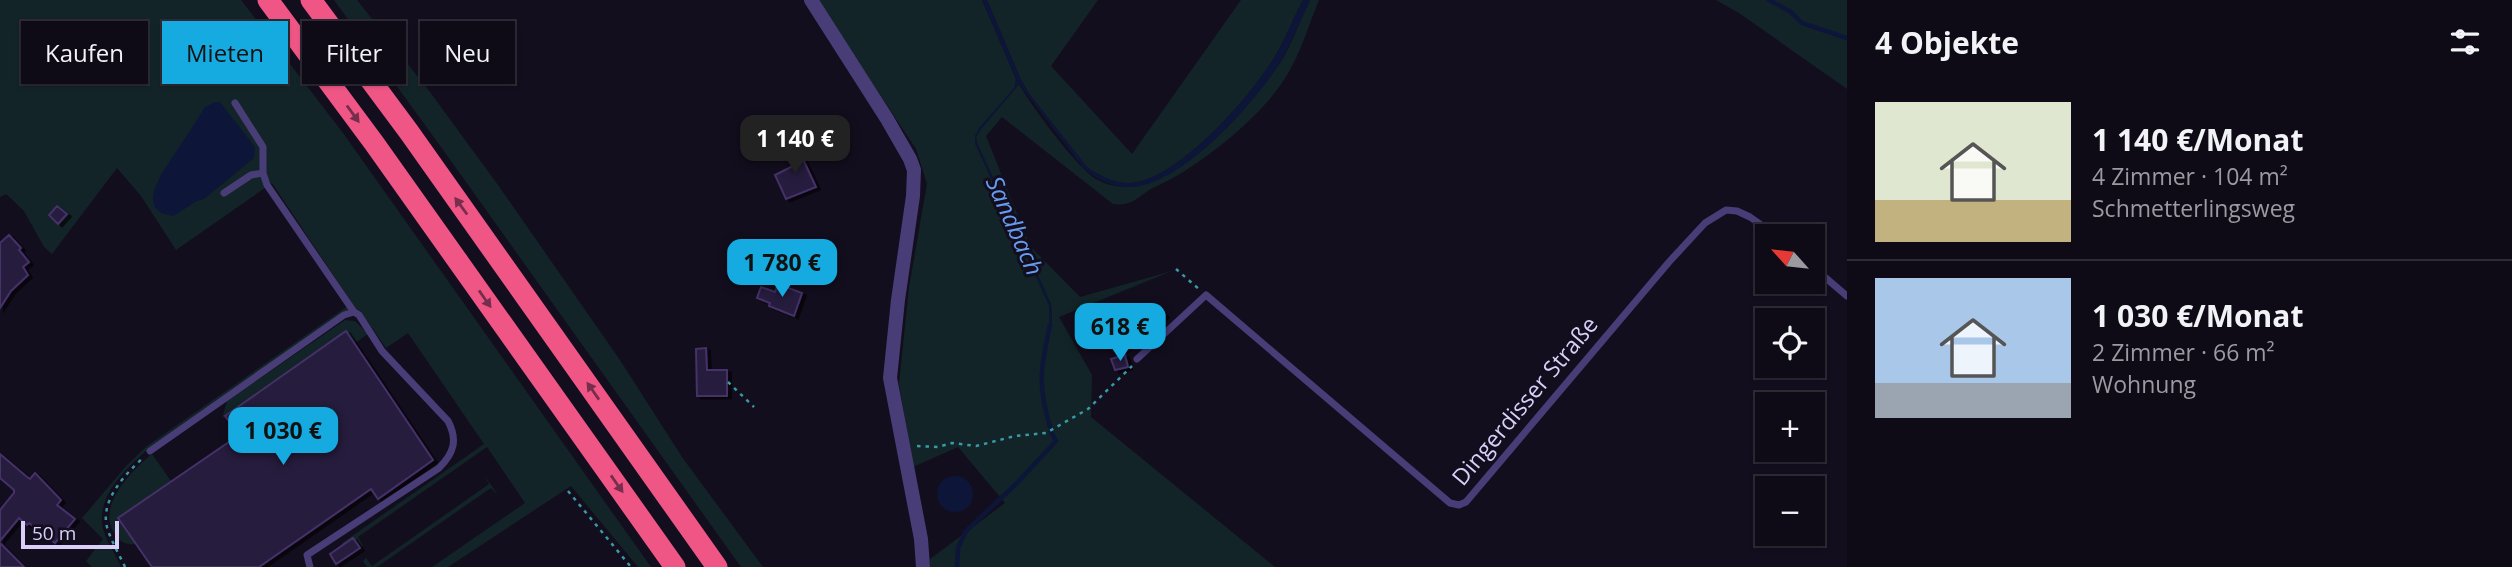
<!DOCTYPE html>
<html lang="de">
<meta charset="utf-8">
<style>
:root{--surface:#0e0a16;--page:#1c1823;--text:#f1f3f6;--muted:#9b9aa1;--line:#2e2b35;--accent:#15abe1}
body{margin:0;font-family:"Open Sans",sans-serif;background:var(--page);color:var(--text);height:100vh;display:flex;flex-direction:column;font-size:26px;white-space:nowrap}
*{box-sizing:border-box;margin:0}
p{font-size:23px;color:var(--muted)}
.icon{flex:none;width:38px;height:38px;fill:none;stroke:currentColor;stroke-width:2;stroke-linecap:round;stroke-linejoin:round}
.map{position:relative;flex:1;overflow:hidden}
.details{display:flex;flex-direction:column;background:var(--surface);width:665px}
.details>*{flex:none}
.guide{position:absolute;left:21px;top:21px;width:665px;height:63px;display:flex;gap:14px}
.needle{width:46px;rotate:297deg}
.buttons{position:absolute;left:1755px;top:224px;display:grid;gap:14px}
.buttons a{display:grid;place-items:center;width:70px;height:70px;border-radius:0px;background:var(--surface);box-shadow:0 2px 5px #0004,0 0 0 2px var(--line);font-size:35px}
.scale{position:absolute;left:21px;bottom:18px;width:98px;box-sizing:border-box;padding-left:7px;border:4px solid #dbcffa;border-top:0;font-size:19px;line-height:24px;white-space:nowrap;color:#dbcffa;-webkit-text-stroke:5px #130e1e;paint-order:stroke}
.price{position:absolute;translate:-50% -60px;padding:0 16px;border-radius:14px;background:var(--accent);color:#111;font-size:23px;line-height:46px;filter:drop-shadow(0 2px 4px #0008)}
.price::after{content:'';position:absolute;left:50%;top:42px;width:21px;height:16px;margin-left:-10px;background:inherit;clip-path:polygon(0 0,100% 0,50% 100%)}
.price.on{background:#222;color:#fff}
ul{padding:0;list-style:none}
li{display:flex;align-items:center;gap:21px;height:175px;padding:0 28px}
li+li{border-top:2px solid var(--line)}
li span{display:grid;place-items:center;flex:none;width:196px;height:140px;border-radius:0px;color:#555}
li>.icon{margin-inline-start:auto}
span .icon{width:84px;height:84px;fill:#fffc;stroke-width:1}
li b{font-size:30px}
h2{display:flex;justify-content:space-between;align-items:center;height:84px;padding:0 28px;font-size:30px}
.chip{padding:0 24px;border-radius:0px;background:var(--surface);box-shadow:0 2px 5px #0004,0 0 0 2px var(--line);font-size:24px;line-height:63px}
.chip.on{background:var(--accent);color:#111}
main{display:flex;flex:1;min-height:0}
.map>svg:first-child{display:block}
</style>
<main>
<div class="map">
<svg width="1847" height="567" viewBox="0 0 1847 567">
<defs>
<filter id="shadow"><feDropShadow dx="4" dy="2.5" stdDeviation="0" flood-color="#0009"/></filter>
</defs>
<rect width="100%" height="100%" fill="#130e1e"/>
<!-- green -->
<path fill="#122427" d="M0,0H241L343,133L651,567H638L571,486L448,567H432L525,503L487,447L358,537L363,546L360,548L353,538L343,545L342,543L484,444L408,333L386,348L361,312L354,309L342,313L149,448C126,469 93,498 104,532C108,544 116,555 121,567H92L86,561L103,539L82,518L127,465L147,446L352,303L272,183L176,250L141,196L117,168L52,254L44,247L24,211L6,194L0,197Z
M334,0H357L430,92L498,185L620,360L682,457L763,567H741L441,147Z
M817,0H982L1016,79L1015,87L975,136V143L1049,305L1050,331L1052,318L1051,304L977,143L976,137L981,129L1019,84C1030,104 1077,168 1096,179C1160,216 1248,109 1280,63C1292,44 1300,20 1310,0H1319C1309,24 1301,52 1287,75C1264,115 1199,167 1157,186C1139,194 1135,207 1113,204L1002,117L986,136L1030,246L1080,297L1172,271L1059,317L1092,375L1091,417L1275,567H930V559L1005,503L958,447L913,467L899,384L909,287L927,184L916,149Z
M987,0H1098L1051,66L1132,154L1241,0H1303C1293,19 1285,40 1274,58C1251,96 1178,180 1131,183C1114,184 1100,176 1087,167L1030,95L1021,80Z
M1716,0H1847V89L1739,13Z
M345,320L355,321L368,334L355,343L346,331L222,418L227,401Z
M152,454L171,481L118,518L136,544C127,545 122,543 117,537C93,509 131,471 152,454Z
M484,475L498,495L491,488L377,567H367L363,561L366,558L372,566L489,484Z"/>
<!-- water -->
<path fill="#0d1638" d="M982,0H987L1021,80L1030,95L1087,167C1100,176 1114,184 1131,183C1178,180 1251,96 1274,58C1285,40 1293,19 1303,0H1310C1301,19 1293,40 1282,59C1258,100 1191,173 1144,185C1122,191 1101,183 1084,169L1019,84L981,129L976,137L977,143L1051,304L1052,318L1050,331L1049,305L975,143V136L979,128L1015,87L1016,79Z
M215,102H220L255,147L254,158L204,199L197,201L173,216C131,211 166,168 177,150C187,136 196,121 205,107Z
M937 494a18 18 0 1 1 36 0a18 18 0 1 1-36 0Z"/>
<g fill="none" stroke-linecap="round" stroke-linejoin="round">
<!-- stream -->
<path stroke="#0d1638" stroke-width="4.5" d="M1769,0L1791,12L1802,23L1847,38
M1050,427C1037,383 1041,367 1050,325
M957,567L958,548L966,531L1016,484L1056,441L1051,432"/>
</g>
<!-- building -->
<path fill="#281c3d" stroke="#443067" stroke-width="2" filter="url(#shadow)" d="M794,140L816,187L786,199L775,175L795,165L785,144Z
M57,206L67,214L58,224L49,215Z
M9,235L21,248L19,250L29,262L23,267L28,275L11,291L0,308V243Z
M778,284L802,293L794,316L769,306L770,303L757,298L761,287L775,292Z
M1157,306L1165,315L1156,323L1148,314Z
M1128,316L1143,331L1125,349L1110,334Z
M346,331L433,460L378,499L371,489L259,567H152L118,518L239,435L225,416Z
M706,348L707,370H727V396H697L696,349Z
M1125,355L1128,367L1115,370L1111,359Z
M0,454L27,477L30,479L35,473L61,500L57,505L75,519L55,543L29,523L27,525L19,518L0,541V510L14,493V490L0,478Z
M353,538L360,548L336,564L330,554Z
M0,543L24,567H0Z"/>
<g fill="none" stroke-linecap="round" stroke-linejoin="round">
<!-- path -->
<path stroke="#399aa5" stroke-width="2.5" stroke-dasharray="3.5 5" stroke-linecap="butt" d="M1176,269L1200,290
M728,382L754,407
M917,446L938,447L952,443L976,446L1015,436L1046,433L1088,409L1132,366
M568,491L631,567
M125,567C119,554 111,541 107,527C100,501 125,474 143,458"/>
<!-- service -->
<path stroke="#493d78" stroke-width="7" d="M235,103L263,147V173L267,185L354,312
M224,193L251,175L263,173
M1813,267L1847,296
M1137,359L1206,295L1450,503L1459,505L1466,502L1669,262L1705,223L1726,210L1737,211L1750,217L1777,236
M150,451L344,315L354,312L359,315L382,351L448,421C458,440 454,453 439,468L307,555L310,567"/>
<!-- minor -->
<path stroke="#493d78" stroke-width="14" d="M811,0L887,119L910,159L914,170L913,196L898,300L890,378L921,539L923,567"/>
<!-- motorway -->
<path stroke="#ef5686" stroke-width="21" d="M268,0L374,143L675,567
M311,0L409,132L717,567"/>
</g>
<!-- one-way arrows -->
<defs><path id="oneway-solid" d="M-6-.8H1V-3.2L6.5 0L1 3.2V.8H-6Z" transform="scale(1.75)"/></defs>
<g fill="#762e4d">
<use href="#oneway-solid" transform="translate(353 114) rotate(54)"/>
<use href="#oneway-solid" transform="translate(461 206) rotate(-126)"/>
<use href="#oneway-solid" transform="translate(485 299) rotate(55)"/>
<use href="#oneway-solid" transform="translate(593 391) rotate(-125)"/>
<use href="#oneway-solid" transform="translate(617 484) rotate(55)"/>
</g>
<g text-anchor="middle" stroke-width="6" stroke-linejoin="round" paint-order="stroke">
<!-- street labels -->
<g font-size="23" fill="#dbcffa" stroke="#130e1e">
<text transform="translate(1525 401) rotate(-50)" y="8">Dingerdisser Straße</text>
</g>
<!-- water labels -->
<g font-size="24" font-style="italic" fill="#679bf1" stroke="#130e1e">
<text transform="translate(1014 226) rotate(66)" y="8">Sandbach</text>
</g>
</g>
</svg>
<div class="buttons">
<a><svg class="needle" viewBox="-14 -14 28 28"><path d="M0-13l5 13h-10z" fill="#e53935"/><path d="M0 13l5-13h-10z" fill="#9b9aa1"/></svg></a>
<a><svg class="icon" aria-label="locate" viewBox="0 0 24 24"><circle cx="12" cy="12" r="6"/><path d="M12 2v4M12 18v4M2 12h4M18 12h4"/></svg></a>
<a>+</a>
<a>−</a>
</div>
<div class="scale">50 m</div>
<b class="price on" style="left:795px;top:175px">1 140 €</b>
<b class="price" style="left:782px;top:299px">1 780 €</b>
<b class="price" style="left:1120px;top:363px">618 €</b>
<b class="price" style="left:283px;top:467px">1 030 €</b>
<div class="guide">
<a class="chip">Kaufen</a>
<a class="chip on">Mieten</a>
<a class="chip">Filter</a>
<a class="chip">Neu</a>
</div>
</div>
<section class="details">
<h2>4 Objekte<svg class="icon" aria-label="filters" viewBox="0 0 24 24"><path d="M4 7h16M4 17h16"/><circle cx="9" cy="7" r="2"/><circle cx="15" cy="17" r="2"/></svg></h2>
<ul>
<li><span style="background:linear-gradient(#dfe7d0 70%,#c2b280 0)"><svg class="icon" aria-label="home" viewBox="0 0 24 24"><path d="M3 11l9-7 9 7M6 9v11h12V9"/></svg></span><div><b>1 140 €/Monat</b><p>4 Zimmer · 104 m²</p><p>Schmetterlingsweg</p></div></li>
<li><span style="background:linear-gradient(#a9c7e8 75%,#9aa5b1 0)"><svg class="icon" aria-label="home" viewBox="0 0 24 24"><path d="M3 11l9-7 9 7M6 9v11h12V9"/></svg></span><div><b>1 030 €/Monat</b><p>2 Zimmer · 66 m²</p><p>Wohnung</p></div></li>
</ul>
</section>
</main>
